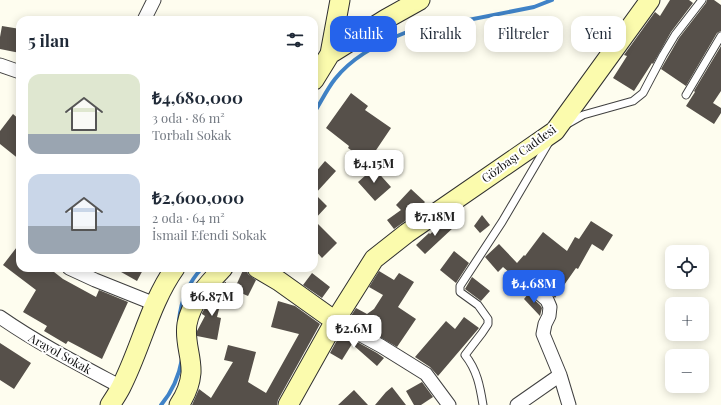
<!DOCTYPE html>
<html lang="tr">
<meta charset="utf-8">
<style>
:root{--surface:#fff;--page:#f2f2f3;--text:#1f2937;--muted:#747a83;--accent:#2563eb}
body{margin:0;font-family:"Playfair Display",serif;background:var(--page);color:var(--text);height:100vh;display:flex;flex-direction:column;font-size:15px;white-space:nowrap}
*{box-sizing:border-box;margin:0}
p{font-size:13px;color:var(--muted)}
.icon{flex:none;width:22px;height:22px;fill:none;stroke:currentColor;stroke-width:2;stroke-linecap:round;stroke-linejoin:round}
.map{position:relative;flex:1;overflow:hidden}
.sheet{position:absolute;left:16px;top:16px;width:302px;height:256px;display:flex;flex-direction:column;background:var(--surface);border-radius:12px;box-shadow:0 2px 10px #0003}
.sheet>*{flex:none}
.guide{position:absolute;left:330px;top:16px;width:331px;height:36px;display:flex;gap:8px}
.buttons{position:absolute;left:665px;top:245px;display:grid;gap:8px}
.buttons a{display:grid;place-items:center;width:44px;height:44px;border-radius:8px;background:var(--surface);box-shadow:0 2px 10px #0003;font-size:20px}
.price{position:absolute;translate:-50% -34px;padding:0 9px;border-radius:8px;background:#fff;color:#222;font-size:13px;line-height:26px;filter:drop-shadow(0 1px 2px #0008)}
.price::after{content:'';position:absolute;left:50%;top:24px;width:12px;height:9px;margin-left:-6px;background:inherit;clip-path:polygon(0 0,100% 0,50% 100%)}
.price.active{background:var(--accent);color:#fff}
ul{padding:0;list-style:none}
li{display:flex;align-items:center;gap:12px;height:100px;padding:0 12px}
li span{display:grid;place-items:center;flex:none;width:112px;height:80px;border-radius:12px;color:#555}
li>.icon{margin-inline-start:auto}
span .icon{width:48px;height:48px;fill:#fffc;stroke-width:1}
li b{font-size:17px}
h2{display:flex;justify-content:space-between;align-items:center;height:48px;padding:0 12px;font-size:17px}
.tag{padding:0 14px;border-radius:12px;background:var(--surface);box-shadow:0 2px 10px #0003;font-size:14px;line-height:36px}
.tag.active{background:var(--accent);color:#fff}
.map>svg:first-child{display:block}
</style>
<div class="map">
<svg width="721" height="405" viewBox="0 0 721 405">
<rect width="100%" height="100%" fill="#fefdef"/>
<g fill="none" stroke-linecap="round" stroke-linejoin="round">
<!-- stream -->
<path stroke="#4083c7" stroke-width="4" d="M314,113C321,102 327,89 335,79C353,56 381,42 407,32L534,7L552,0
M179,320C181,300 188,283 202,268
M161,405C172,392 179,376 182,359"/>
</g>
<!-- building -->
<path fill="#56504a" d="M670,0H689L693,3L671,32L653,64L652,63L634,91L613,78L627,56L624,55L655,12L660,16Z
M707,0H714L721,5V31L717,33L686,86L661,69L679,38L706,3Z
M2,26L20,29V53L0,49V37Z
M721,46V91L713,103L721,108V113L714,124L686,106L695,92L694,91Z
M351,93L368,106L365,110L391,128L368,162L348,148L349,146L326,128Z
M13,114L20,120V160L0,144V131Z
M325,161L336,171L315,194L327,206L314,220V174Z
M374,168L391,187L375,201L358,182Z
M411,189L425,202L412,216L394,229L387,220L401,210L396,205Z
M482,215L490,225L480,233L474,226Z
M447,219L454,227L425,254L416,245L429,233L430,234Z
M314,220L337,243L322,258L314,249Z
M591,221L613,235L603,251L592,244L578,269L576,268L555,298L552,294L537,281L533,279L529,280L524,285L503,267L498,272L485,257L499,244L517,263L524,255L525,256L543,232L567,251L575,237L579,239Z
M20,243V268H49L63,279L96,297L99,290L128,302L102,359L68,341L66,344L44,331L47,326L23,312L36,290L3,265Z
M454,251L469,263L456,283L440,270Z
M114,268H144L137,281Z
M244,268H246L248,274L256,280L248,296L234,290Z
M379,271L394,280L399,273L414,282L398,307L416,319L397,347L349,319L356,308L367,314L374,309L383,295L369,287Z
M312,273L330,287L322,298L303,285Z
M472,277L490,291L481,301L465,289Z
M225,282H226L217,317L221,318L217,340L197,336V331L205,316L202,314V313L210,300Z
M528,294L540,305L542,308L540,316L524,299Z
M278,301L295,306L320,324L278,400L277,405H192L199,389L211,398L233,362L224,360L228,345L256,352L248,382L266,393L299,334L271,327Z
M464,317L479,328L438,376L430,367L415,357L446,321L455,329Z
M341,333L377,353L384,358L377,366L352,344L342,360L330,353Z
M0,343L31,363L14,389L0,380Z
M422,382L433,397L421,405H414L406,391Z
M392,387L406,405H375L386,392Z
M354,390L368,405H338Z"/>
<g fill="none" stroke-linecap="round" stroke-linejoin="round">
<defs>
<path id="lane" d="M686,95L721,36
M569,123L583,115L633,101L643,93L663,55L675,35L702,0
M483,405C480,386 477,370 465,355L482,333L488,324V319L478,305L460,292V286L502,222L549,142"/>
<path id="street" d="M144,20L154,0
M0,65L20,72
M69,268L95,280L155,304
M532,287L547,300L550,307L549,316L545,324L543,334L560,375L569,405
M0,317C39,344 80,365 121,387
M335,321L381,346L426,374L449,405
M517,405L560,375"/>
<path id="secondary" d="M330,54L340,0
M314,80L330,54L386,19L420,0
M257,268L279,281L335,321
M110,405C114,399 118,393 121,387C141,348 150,303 175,268
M179,405C185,396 190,385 191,373C192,357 184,341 187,324C191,302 208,284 223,268
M288,405L335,321L374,259L407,233L555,131L650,0"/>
</defs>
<!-- lane casing -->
<use href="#lane" stroke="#404040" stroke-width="9"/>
<!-- street casing -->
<use href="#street" stroke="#404040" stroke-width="15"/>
<!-- secondary casing -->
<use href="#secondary" stroke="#2f2f2f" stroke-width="21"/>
<!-- lane -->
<use href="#lane" stroke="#fff" stroke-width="7"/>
<!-- street -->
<use href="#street" stroke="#fff" stroke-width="13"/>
<!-- secondary -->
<use href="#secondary" stroke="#fbfbad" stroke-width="19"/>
</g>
<g text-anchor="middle" stroke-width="4" stroke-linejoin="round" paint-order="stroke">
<!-- street labels -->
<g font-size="12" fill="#0d0d0d" stroke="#fff">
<text transform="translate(519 154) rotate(-36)" y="4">Gözbaşı Caddesi</text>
<text transform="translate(60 354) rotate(29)" y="4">Arayol Sokak</text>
</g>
</g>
</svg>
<div class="buttons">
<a><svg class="icon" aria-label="locate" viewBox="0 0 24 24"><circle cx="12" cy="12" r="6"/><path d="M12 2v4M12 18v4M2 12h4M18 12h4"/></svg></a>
<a>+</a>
<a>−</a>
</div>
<b class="price" style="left:374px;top:184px">₺4.15M</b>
<b class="price" style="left:435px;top:237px">₺7.18M</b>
<b class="price active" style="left:534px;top:304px">₺4.68M</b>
<b class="price" style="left:212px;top:317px">₺6.87M</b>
<b class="price" style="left:354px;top:349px">₺2.6M</b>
<div class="guide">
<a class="tag active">Satılık</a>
<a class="tag">Kiralık</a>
<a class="tag">Filtreler</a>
<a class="tag">Yeni</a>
</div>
<section class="sheet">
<h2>5 ilan<svg class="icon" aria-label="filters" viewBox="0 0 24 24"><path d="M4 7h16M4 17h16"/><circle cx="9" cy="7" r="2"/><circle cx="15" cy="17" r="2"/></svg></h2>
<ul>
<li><span style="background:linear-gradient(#dfe7d0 75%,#9aa5b1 0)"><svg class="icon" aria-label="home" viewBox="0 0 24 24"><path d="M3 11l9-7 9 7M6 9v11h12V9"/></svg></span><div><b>₺4,680,000</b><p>3 oda · 86 m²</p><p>Torbalı Sokak</p></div></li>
<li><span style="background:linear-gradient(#c9d6e8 65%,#9aa5b1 0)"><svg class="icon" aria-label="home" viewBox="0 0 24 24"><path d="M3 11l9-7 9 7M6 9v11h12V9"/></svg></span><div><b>₺2,600,000</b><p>2 oda · 64 m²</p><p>İsmail Efendi Sokak</p></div></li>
</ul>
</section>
</div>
